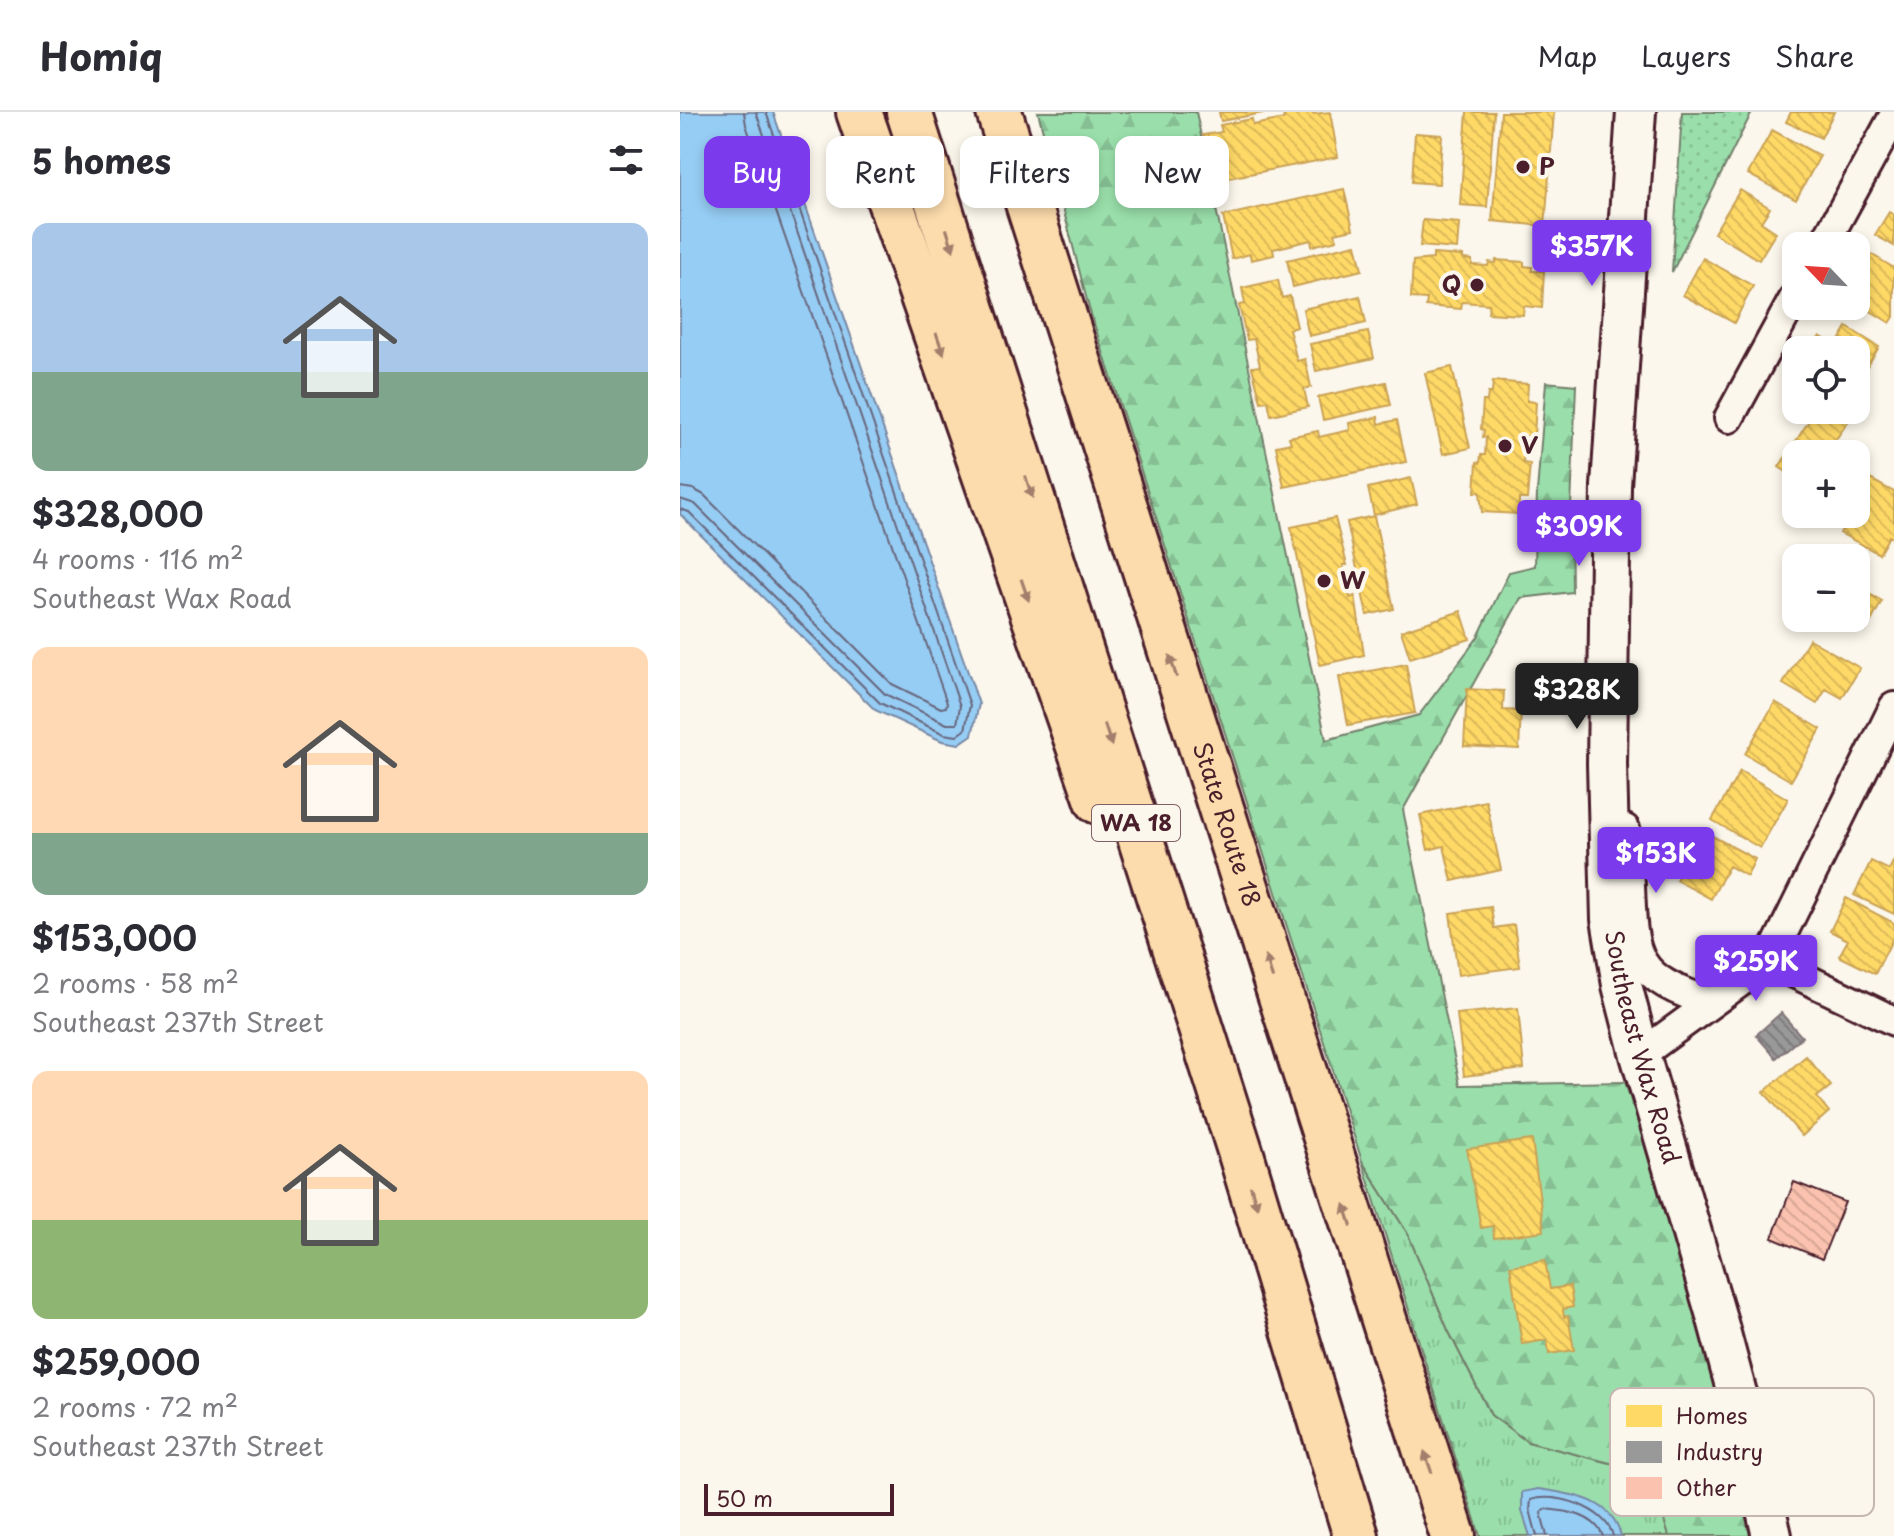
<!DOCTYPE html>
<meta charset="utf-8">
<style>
:root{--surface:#fff;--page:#f7f7f7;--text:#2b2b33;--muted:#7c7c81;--line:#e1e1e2;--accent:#7c3aed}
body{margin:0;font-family:"Playpen Sans",sans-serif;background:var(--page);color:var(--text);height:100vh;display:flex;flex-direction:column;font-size:30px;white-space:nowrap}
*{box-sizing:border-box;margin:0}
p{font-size:26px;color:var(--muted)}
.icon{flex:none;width:44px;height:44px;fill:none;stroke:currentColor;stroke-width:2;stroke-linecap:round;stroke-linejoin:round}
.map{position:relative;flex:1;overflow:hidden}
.sheet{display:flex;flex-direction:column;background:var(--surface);width:680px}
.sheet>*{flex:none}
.hud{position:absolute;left:24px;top:24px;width:760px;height:72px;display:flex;gap:16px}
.needle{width:52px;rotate:295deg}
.tools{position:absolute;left:1102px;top:120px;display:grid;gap:16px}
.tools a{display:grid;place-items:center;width:88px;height:88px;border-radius:16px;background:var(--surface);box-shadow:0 4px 12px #0003;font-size:40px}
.scale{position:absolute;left:24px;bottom:20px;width:190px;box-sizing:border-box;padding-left:8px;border:4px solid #4a1f2b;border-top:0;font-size:22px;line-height:28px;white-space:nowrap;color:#4a1f2b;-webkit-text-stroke:6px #fbf7ec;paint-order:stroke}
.price{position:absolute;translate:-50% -68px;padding:0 18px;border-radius:8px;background:var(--accent);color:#fff;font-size:26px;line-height:52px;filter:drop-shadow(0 2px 4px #0008)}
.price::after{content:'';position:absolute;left:50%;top:48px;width:24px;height:18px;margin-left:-12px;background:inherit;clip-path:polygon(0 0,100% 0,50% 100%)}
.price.active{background:#222;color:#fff}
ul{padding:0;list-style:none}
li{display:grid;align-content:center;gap:16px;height:424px;padding:0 32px}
li span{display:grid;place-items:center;height:248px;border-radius:16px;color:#555}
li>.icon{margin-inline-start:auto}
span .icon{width:144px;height:144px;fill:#fffc;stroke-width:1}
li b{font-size:34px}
h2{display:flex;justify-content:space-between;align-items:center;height:96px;padding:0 32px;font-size:34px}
.chip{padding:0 28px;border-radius:16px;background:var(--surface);box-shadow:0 4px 12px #0003;font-size:28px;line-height:72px}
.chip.active{background:var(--accent);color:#fff}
header{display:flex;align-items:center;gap:48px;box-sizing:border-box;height:112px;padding:0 40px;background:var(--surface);border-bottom:2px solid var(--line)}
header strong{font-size:38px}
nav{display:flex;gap:44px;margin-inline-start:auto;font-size:28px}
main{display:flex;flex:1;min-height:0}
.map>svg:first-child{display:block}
</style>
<header>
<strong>Homiq</strong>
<nav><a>Map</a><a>Layers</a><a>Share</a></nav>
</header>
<main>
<section class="sheet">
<h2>5 homes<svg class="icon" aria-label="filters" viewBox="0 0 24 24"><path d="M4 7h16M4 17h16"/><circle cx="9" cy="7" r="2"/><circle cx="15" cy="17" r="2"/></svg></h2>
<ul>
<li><span style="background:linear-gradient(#a9c7e8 60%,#7fa58c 0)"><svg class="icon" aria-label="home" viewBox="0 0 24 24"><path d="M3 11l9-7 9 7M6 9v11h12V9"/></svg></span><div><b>$328,000</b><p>4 rooms · 116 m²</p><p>Southeast Wax Road</p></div></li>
<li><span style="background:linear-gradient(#ffd9b3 75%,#7fa58c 0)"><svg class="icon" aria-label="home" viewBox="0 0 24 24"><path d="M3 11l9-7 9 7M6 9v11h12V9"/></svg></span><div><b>$153,000</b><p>2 rooms · 58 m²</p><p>Southeast 237th Street</p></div></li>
<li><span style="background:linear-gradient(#ffd9b3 60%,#8fb573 0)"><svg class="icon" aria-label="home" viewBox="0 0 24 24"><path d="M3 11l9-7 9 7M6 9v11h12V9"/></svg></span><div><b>$259,000</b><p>2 rooms · 72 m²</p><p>Southeast 237th Street</p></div></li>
</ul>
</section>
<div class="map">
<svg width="1214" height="1424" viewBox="0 0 1214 1424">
<defs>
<pattern id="grass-tufts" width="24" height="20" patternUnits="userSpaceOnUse" patternTransform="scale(2)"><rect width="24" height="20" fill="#9adfab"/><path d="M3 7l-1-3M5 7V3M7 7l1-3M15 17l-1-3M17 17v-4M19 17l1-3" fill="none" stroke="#86bf93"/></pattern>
<pattern id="forest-firs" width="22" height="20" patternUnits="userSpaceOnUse" patternTransform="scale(2)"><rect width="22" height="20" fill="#9adfab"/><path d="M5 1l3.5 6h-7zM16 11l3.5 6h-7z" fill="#86bf93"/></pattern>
<pattern id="park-dots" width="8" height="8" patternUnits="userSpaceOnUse" patternTransform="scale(2)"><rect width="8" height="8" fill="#9adfab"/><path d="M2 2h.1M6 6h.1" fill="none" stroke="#86bf93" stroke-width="1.8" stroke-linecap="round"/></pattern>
<pattern id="homes-back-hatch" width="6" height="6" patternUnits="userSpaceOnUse" patternTransform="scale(2)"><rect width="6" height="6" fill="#ffd966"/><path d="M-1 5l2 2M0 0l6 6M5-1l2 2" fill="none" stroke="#dcba59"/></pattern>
<pattern id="industry-back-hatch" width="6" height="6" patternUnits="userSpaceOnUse" patternTransform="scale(2)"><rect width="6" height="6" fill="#999"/><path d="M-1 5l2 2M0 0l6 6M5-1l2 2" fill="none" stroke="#7f7c7d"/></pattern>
<pattern id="building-back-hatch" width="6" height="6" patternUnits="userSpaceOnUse" patternTransform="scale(2)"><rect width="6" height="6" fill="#fbc3af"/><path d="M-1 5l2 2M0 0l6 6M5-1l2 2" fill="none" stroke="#d9a797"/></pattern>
</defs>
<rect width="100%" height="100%" fill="#fbf7ec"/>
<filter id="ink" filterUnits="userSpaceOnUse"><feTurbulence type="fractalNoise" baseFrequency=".0125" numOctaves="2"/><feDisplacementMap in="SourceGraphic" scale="16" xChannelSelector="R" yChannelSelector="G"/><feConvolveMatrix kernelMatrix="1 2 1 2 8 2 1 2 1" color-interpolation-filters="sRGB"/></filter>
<g filter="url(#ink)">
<!-- grass -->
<path fill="url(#grass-tufts)" stroke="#727f6b" stroke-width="2" d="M682,1049L728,1122L768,1218L811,1303L848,1330L970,1361L989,1424H800Z"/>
<!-- forest -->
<path fill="url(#forest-firs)" stroke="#727f6b" stroke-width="2" d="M358,0H516L646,628L739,603L798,525L829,460L855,454L857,380L866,270L896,273L891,396L892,480L841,486L723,698L780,973L945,970L1028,1226L1070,1424H989L970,1361L848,1330L811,1303L768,1218L728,1122L682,1049L409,196Z"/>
<!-- park -->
<path fill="url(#park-dots)" stroke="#727f6b" stroke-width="2" d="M1002,0H1072L992,160Z"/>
<!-- water -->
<path fill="#96cdf4" stroke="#7887a4" stroke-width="2" d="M0,0H93L299,592L292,623L279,632L262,629L195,598L0,402Z
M858,1377C891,1382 932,1386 941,1424H850L842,1399V1380Z"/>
<!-- homes -->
<path fill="url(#homes-back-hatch)" stroke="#c9a154" stroke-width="2" d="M539,0H588L541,9Z
M632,0L633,2L650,0L658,45L532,69L523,23L542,20L540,13L572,7L573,13L604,7L603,1Z
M787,0H814L807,95L780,93Z
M821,0H874L865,114L812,109Z
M1111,0H1154L1141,26L1106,10Z
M1092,18L1140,44L1116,88L1068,62Z
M735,21L762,23L759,72L732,70Z
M664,77L673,117L655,121L657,128L632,134L631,128L593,137L594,143L571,148L570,142L552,147L543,104Z
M1060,78L1090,96L1081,110L1096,120L1079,148L1034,121Z
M1209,100L1214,103V134L1195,123Z
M743,108L779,111L777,137L740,134Z
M676,132L682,158L613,175L607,148Z
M753,142L783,144V147L792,148V153L808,154L809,150L816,151V148L844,150V154L852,155V159H864L862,196L844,194L843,203L808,201L809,192L782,190L781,197L746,194L747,187L731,186L733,149L753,147Z
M1191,142L1214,156V205L1210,211L1176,190V167Z
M1023,146L1073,174L1054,211L1003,183Z
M598,168L602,186L610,184L617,215L609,217L617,249L625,247L631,275L624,277L628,295L591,303L588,289L581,290L572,255L580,254L574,227L567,228L559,193L565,192L562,176Z
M680,184L686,211L629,224L623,197Z
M1167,215L1199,235L1176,272V238H1131L1140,224L1156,234Z
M688,220L694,246L636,259L630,232Z
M772,255L790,336L763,342L745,261Z
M813,269L848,272L847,289L856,290L854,324H845L843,351L850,352L847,387H839V402L802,400L800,380H795L797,350L800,351L801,343H805L806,325H803L804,318L801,317L803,289H807L808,281H812Z
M706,270L711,293L643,308L638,285Z
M1136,298H1154L1169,308L1146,342H1116V366L1099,355Z
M698,305L699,312L717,308L726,350L604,375L596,334L611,331L609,325L638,319L639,325L670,318L669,311Z
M731,366L737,392L694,403L688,376Z
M1190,367L1214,380V427L1209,424L1199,442L1160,421L1171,402H1176V392Z
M694,404L714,497L687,503L667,410Z
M655,406L667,453H663L670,486L675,484L684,543L640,553L611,415Z
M1176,475L1202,489L1186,519L1162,506H1176Z
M781,499L790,527L730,546L721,519Z
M1129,527L1180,556L1162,586L1146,577L1137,592L1103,572Z
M726,552L735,601L668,613L659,565Z
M787,577L824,579L823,598L841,599L839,637L784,634Z
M1095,590L1141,617L1111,669L1065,642Z
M1060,659L1108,687L1080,736L1032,708Z
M806,689L821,758L772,769L764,734L748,738L740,703Z
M1023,719L1075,747L1067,764L1049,754L1031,787L996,768Z
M1214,748V802L1174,783L1191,749L1209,758Z
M1166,786L1214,811V824L1195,862L1159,844L1168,828L1150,819Z
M811,795L814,816L834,813L840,855L778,863L770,801Z
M838,896L844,957L784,964L777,902Z
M1126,944L1151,974L1137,985L1149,1000L1122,1024L1084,980Z
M852,1028L864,1119L814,1126L813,1114L801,1116L787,1037Z
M865,1148L870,1177L890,1174L893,1195L883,1197L884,1205L888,1204L894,1238L869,1242L867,1228L842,1232L830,1154Z"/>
<!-- industry -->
<path fill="url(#industry-back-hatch)" stroke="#817478" stroke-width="2" d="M1101,901L1122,925L1096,946L1076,923Z"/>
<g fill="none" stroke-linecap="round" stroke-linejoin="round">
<!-- shore -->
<path stroke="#68657b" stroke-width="2" d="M0,375L13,377L24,383L212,572L261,596L266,595L267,591L66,13L64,0
M0,387L15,392L205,582L267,612H277L280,594L76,0
M0,397L9,400L200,591L264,622L277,624L285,618L290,593L86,0
M857,1424L850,1398L851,1388C875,1379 927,1397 933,1424
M867,1424L861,1401L865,1397C886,1399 914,1402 923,1424"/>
</g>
<!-- building -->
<path fill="url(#building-back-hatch)" stroke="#4a1f2b" stroke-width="2" d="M1114,1070L1165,1090L1142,1147L1092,1126Z"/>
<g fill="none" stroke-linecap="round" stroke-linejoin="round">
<defs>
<path id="minor" d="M1143,134L1214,4
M1049,306L1116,183
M945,717C948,729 948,742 949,754C954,835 943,865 1032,890
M1089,849L1214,909
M960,943L1089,849L1214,595"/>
<g id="secondary">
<path id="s1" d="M956,0L931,374L927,652L931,807L942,873L960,943L1037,1207L1073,1341L1092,1424"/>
</g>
<g id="motorway">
<path d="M179,0L418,689"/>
<path d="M229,0L561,1042L676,1424"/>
<path id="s2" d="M319,0L773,1424"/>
</g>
</defs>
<!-- minor casing -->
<use href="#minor" stroke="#4a1f2b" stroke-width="34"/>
<!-- secondary casing -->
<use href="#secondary" stroke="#4a1f2b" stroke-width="44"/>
<!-- motorway casing -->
<use href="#motorway" stroke="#4a1f2b" stroke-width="50"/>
<!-- minor -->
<use href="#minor" stroke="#fbf7ec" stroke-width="28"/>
<!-- secondary -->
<use href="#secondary" stroke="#fbf7ec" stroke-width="38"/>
<!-- motorway -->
<use href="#motorway" stroke="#fcdcac" stroke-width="44"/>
</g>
<!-- one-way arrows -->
<defs><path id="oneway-solid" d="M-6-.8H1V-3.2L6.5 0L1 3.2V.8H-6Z" transform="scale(2)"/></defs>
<g fill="#a37e6c">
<use href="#oneway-solid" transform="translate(270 128) rotate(72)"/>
<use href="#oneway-solid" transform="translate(260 232) rotate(71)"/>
<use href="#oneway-solid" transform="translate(349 375) rotate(72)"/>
<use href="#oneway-solid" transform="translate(345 478) rotate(71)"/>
<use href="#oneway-solid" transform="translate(493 554) rotate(-108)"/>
<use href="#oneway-solid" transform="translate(428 623) rotate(72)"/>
<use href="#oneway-solid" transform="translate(589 855) rotate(-108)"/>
<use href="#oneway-solid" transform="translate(574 1085) rotate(73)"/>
<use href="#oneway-solid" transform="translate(668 1103) rotate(-108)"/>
<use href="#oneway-solid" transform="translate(748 1350) rotate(-109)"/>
</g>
</g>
<!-- markers -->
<g fill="#4a1f2b" stroke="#fbf7ec" stroke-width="3">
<circle cx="843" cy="55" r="8"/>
<circle cx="797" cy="173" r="8"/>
<circle cx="825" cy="334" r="8"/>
<circle cx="644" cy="469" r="8"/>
</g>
<g text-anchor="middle" stroke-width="8" stroke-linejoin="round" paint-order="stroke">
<!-- shield labels -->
<rect fill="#fbf7ec" stroke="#7f6065" stroke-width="2" x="412" y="693" width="88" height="36" rx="6"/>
<g font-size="22" font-weight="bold" fill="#4a1f2b">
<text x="456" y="719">WA 18</text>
</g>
<!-- poi labels -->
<g font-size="24" font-weight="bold" fill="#4a1f2b" stroke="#fbf7ec" text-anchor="start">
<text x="859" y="63">P</text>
<text x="781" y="181" text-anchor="end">Q</text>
<text x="841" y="342">V</text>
<text x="660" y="477">W</text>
</g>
<!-- street labels -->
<g font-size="24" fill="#4a1f2b" stroke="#fbf7ec">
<text dy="8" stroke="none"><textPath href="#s2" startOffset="748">State Route 18</textPath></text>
<text dy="8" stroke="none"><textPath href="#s1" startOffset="940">Southeast Wax Road</textPath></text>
</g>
</g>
<!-- legend -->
<rect x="930" y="1276" width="264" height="128" rx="12" fill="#fbf7ec" stroke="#c6b6b2" stroke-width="2"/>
<rect x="946" y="1293" width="36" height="22" fill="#ffd966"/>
<rect x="946" y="1329" width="36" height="22" fill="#999"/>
<rect x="946" y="1365" width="36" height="22" fill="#fbc3af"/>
<g font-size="22" fill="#4a1f2b">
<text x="996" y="1312">Homes</text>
<text x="996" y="1348">Industry</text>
<text x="996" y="1384">Other</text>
</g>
</svg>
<div class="tools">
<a><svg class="needle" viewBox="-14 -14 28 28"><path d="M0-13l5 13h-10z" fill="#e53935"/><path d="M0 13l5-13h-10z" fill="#7c7c81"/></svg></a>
<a><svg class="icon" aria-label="locate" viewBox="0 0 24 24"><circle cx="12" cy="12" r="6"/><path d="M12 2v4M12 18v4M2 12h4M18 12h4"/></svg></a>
<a>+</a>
<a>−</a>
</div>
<div class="scale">50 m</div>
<b class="price" style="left:912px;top:176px">$357K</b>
<b class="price" style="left:899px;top:456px">$309K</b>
<b class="price active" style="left:897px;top:619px">$328K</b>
<b class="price" style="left:976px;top:783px">$153K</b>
<b class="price" style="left:1076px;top:891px">$259K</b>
<div class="hud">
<a class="chip active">Buy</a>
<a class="chip">Rent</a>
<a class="chip">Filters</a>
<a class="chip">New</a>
</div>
</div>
</main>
